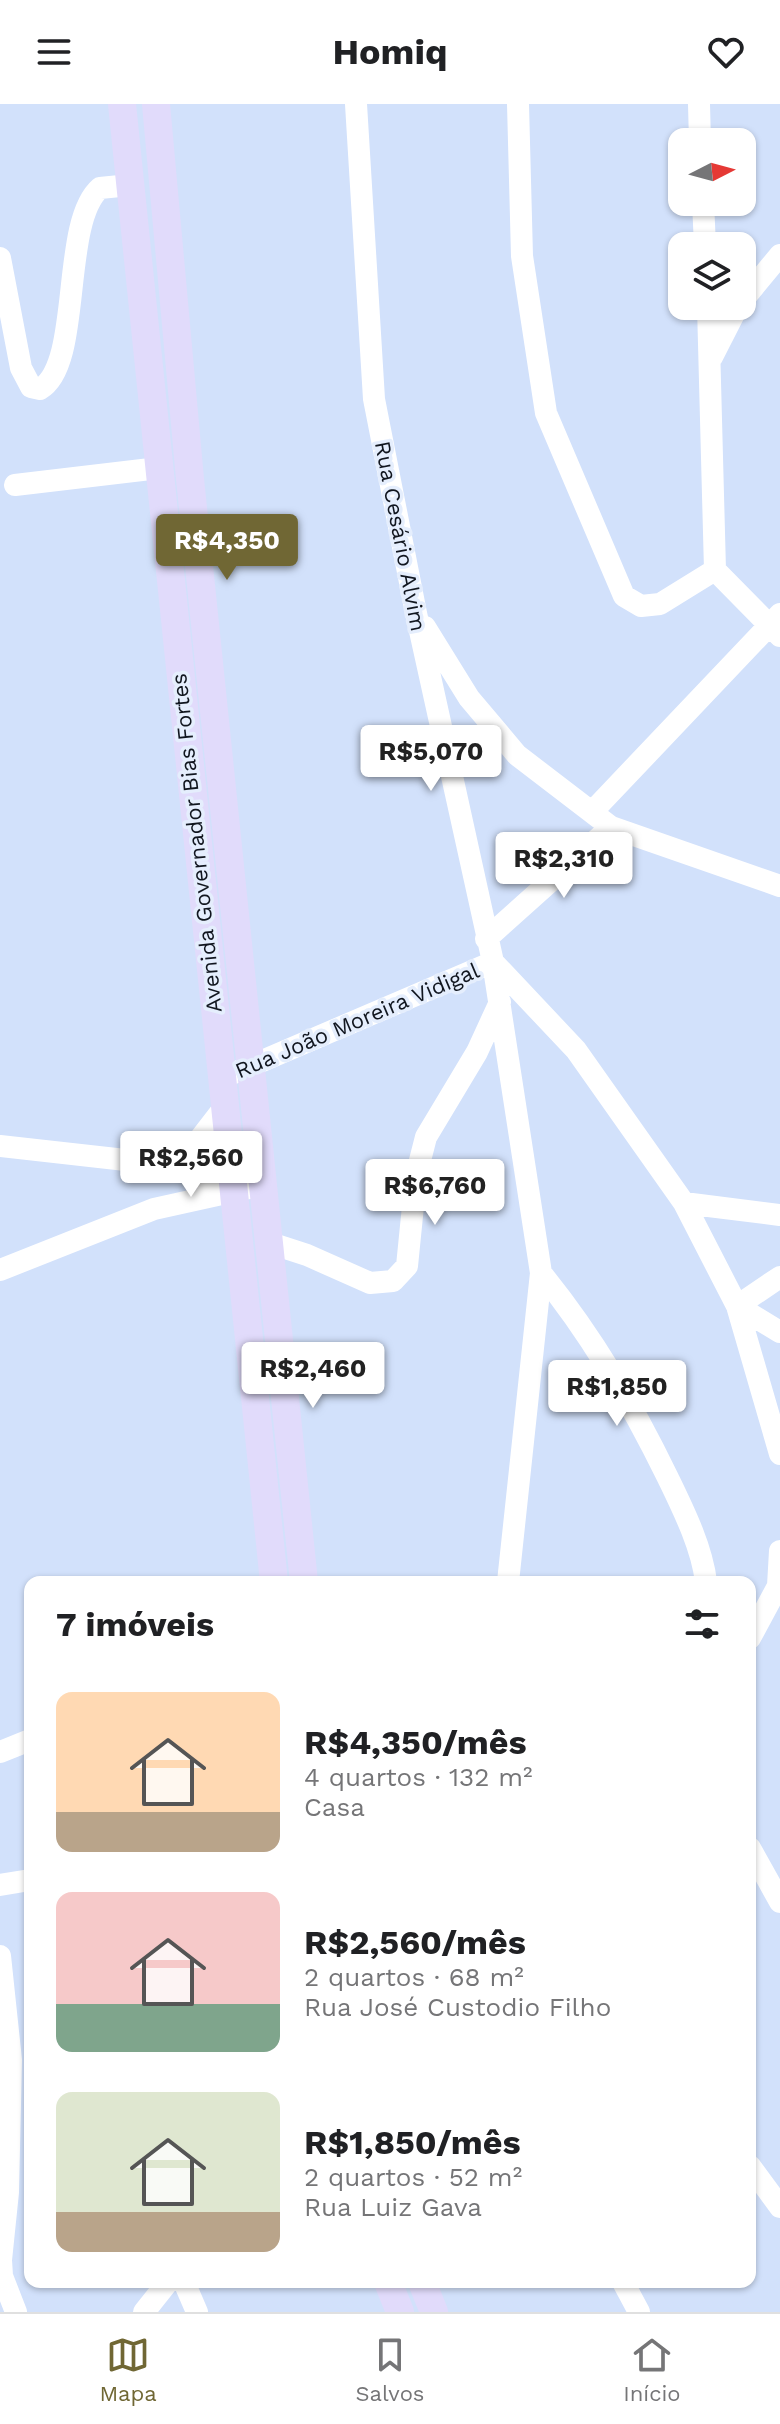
<!DOCTYPE html>
<html lang="pt">
<meta charset="utf-8">
<style>
:root{--surface:#fff;--page:#f6f6f6;--text:#202124;--muted:#757577;--line:#e0e0e0;--accent:#706734}
body{margin:0;font-family:"Work Sans",sans-serif;background:var(--page);color:var(--text);height:100vh;display:flex;flex-direction:column;font-size:30px;white-space:nowrap}
*{box-sizing:border-box;margin:0}
p{font-size:26px;color:var(--muted)}
.icon{flex:none;width:44px;height:44px;fill:none;stroke:currentColor;stroke-width:2;stroke-linecap:round;stroke-linejoin:round}
.map{position:relative;flex:1;overflow:hidden}
.drawer{position:absolute;left:24px;top:1472px;width:732px;height:712px;display:flex;flex-direction:column;background:var(--surface);border-radius:16px;box-shadow:0 2px 6px #0004}
.drawer>*{flex:none}
.needle{width:52px;rotate:84deg}
.buttons{position:absolute;left:668px;top:24px;display:grid;gap:16px}
.buttons a{display:grid;place-items:center;width:88px;height:88px;border-radius:16px;background:var(--surface);box-shadow:0 2px 6px #0004;font-size:40px}
.price{position:absolute;translate:-50% -68px;padding:0 18px;border-radius:8px;background:#fff;color:#222;font-size:26px;line-height:52px;filter:drop-shadow(0 2px 4px #0008)}
.price::after{content:'';position:absolute;left:50%;top:48px;width:24px;height:18px;margin-left:-12px;background:inherit;clip-path:polygon(0 0,100% 0,50% 100%)}
.price.selected{background:var(--accent);color:#fff}
ul{padding:0;list-style:none}
li{display:flex;align-items:center;gap:24px;height:200px;padding:0 32px}
li span{display:grid;place-items:center;flex:none;width:224px;height:160px;border-radius:16px;color:#555}
li>.icon{margin-inline-start:auto}
span .icon{width:96px;height:96px;fill:#fffc;stroke-width:1}
li b{font-size:34px}
h2{display:flex;justify-content:space-between;align-items:center;height:96px;padding:0 32px;font-size:34px}
header{display:flex;justify-content:space-between;align-items:center;height:104px;padding:0 32px;background:var(--surface);font-size:36px;font-weight:700}
.tabs{display:flex;justify-content:space-around;align-items:center;height:112px;border-top:2px solid var(--line);background:var(--surface);font-size:22px;color:var(--muted)}
.tabs a{display:grid;justify-items:center;gap:4px}
.tabs .selected{color:var(--accent)}
.map>svg:first-child{display:block}
</style>
<header><svg class="icon" aria-label="menu" viewBox="0 0 24 24"><path d="M4 6h16M4 12h16M4 18h16"/></svg>Homiq<svg class="icon" aria-label="heart" viewBox="0 0 24 24"><path d="M12 20l-8-8c-3-5 5-10 8-4 3-6 11-1 8 4z"/></svg></header>
<div class="map">
<svg width="780" height="2208" viewBox="0 0 780 2208">
<rect width="100%" height="100%" fill="#d2e1fb"/>
<g fill="none" stroke-linecap="round" stroke-linejoin="round">
<!-- minor -->
<path stroke="#fff" stroke-width="22" d="M356,0L374,295L416,509L493,858L541,1169L508,1478
M518,0L522,152L546,309L624,492L641,502L660,500L715,466
M699,0L700,38
M703,98L705,142
M0,154L21,264L31,283L40,285C83,260 60,119 100,84L130,81
M742,197L780,151
M708,202L715,466
M712,253L738,202
M15,381L159,364
M715,466L780,532
M425,523L469,594L517,651L611,723L780,782
M592,708L780,510
M486,835L611,723
M493,858L576,946L684,1099L737,1202L780,1350
M220,975L493,858
M0,1042L179,1062L225,1088
M179,1062L223,1005
M684,1099L780,1111
M270,1139L307,1151L370,1179L393,1177L407,1162L416,1072L426,1033L477,948L500,898
M0,1166L154,1105L249,1084
M541,1169C593,1233 632,1300 668,1374C683,1405 702,1443 706,1478
M737,1202L780,1173
M737,1202L780,1228
M750,1534L778,1482L780,1447
M0,1648L30,1636
M750,1744L780,1798
M0,1781L30,1776
M0,1852L11,1956L8,2088L1,2156L2,2172L16,2208
M750,2062L780,2103
M184,2178L197,2208
M623,2178L639,2208
M144,2208L168,2178"/>
<!-- major -->
<path stroke="#e1dbfb" stroke-width="28" d="M122,0L274,1478
M156,0L190,375L304,1478
M388,2178L400,2208
M422,2178L434,2208"/>
</g>
<g text-anchor="middle" stroke-width="7" stroke-linejoin="round" paint-order="stroke">
<!-- street labels -->
<g font-size="22" fill="#11161f" stroke="#e5eefd">
<text transform="translate(401 432) rotate(79)" y="8">Rua Cesário Alvim</text>
<text transform="translate(196 739) rotate(-96)" y="8">Avenida Governador Bias Fortes</text>
<text transform="translate(357 916) rotate(-23)" y="8">Rua João Moreira Vidigal</text>
</g>
</g>
</svg>
<div class="buttons">
<a><svg class="needle" viewBox="-14 -14 28 28"><path d="M0-13l5 13h-10z" fill="#e53935"/><path d="M0 13l5-13h-10z" fill="#757577"/></svg></a>
<a><svg class="icon" aria-label="layers" viewBox="0 0 24 24"><path d="M12 4l9 5-9 5-9-5zM3 14l9 5 9-5"/></svg></a>
</div>
<b class="price selected" style="left:227px;top:478px">R$4,350</b>
<b class="price" style="left:431px;top:689px">R$5,070</b>
<b class="price" style="left:564px;top:796px">R$2,310</b>
<b class="price" style="left:191px;top:1095px">R$2,560</b>
<b class="price" style="left:435px;top:1123px">R$6,760</b>
<b class="price" style="left:313px;top:1306px">R$2,460</b>
<b class="price" style="left:617px;top:1324px">R$1,850</b>
<section class="drawer">
<h2>7 imóveis<svg class="icon" aria-label="filters" viewBox="0 0 24 24"><path d="M4 7h16M4 17h16"/><circle cx="9" cy="7" r="2"/><circle cx="15" cy="17" r="2"/></svg></h2>
<ul>
<li><span style="background:linear-gradient(#ffd9b3 75%,#b9a48a 0)"><svg class="icon" aria-label="home" viewBox="0 0 24 24"><path d="M3 11l9-7 9 7M6 9v11h12V9"/></svg></span><div><b>R$4,350/mês</b><p>4 quartos · 132 m²</p><p>Casa</p></div></li>
<li><span style="background:linear-gradient(#f6c9c9 70%,#7fa58c 0)"><svg class="icon" aria-label="home" viewBox="0 0 24 24"><path d="M3 11l9-7 9 7M6 9v11h12V9"/></svg></span><div><b>R$2,560/mês</b><p>2 quartos · 68 m²</p><p>Rua José Custodio Filho</p></div></li>
<li><span style="background:linear-gradient(#dfe7d0 75%,#b9a48a 0)"><svg class="icon" aria-label="home" viewBox="0 0 24 24"><path d="M3 11l9-7 9 7M6 9v11h12V9"/></svg></span><div><b>R$1,850/mês</b><p>2 quartos · 52 m²</p><p>Rua Luiz Gava</p></div></li>
</ul>
</section>
</div>
<nav class="tabs">
<a class="selected"><svg class="icon" aria-label="map" viewBox="0 0 24 24"><path d="M3 6l6-2 6 2 6-2v14l-6 2-6-2-6 2zM9 4v14M15 6v14"/></svg>Mapa</a>
<a><svg class="icon" aria-label="saved" viewBox="0 0 24 24"><path d="M7 4h10v16l-5-4-5 4z"/></svg>Salvos</a>
<a><svg class="icon" aria-label="home" viewBox="0 0 24 24"><path d="M3 11l9-7 9 7M6 9v11h12V9"/></svg>Início</a>
</nav>
